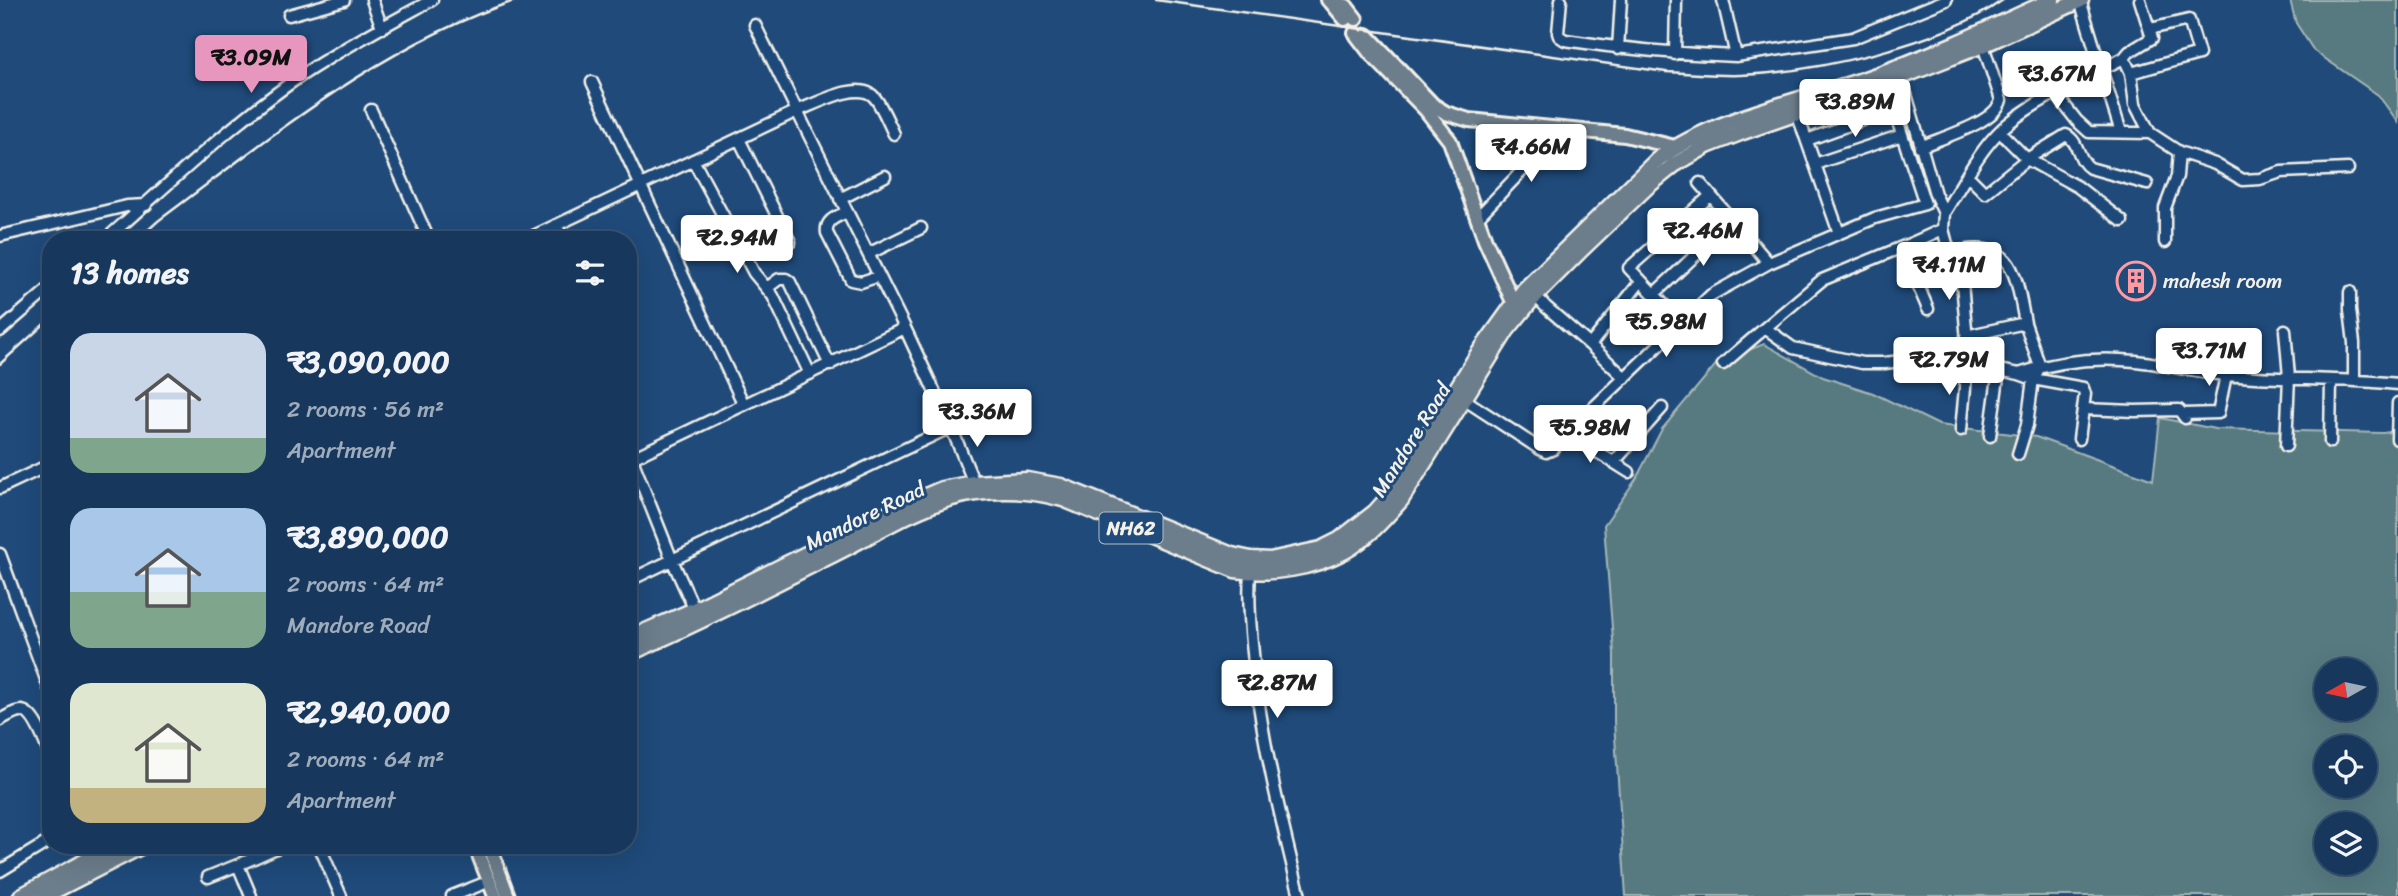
<!DOCTYPE html>
<meta charset="utf-8">
<style>
:root{--surface:#17385c;--page:#244365;--text:#f1f3f6;--muted:#9eacbb;--line:#365272;--accent:#e797bd}
body{margin:0;font-family:Sriracha,sans-serif;background:var(--page);color:var(--text);height:100vh;display:flex;flex-direction:column;font-size:26px;white-space:nowrap}
*{box-sizing:border-box;margin:0}
p{font-size:23px;color:var(--muted)}
.icon{flex:none;width:38px;height:38px;fill:none;stroke:currentColor;stroke-width:2;stroke-linecap:round;stroke-linejoin:round}
.map{position:relative;flex:1;overflow:hidden}
.drawer{position:absolute;left:42px;top:231px;width:595px;height:623px;display:flex;flex-direction:column;background:var(--surface);border-radius:28px;box-shadow:0 7px 28px #0002,0 0 0 2px var(--line)}
.drawer>*{flex:none}
.needle{width:46px;rotate:261deg}
.tools{position:absolute;left:2314px;top:658px;display:grid;gap:14px}
.tools a{display:grid;place-items:center;width:63px;height:63px;border-radius:50%;background:var(--surface);box-shadow:0 7px 28px #0002,0 0 0 2px var(--line);font-size:35px}
.price{position:absolute;translate:-50% -60px;padding:0 16px;border-radius:7px;background:#fff;color:#222;font-size:23px;line-height:46px;filter:drop-shadow(0 2px 4px #0008)}
.price::after{content:'';position:absolute;left:50%;top:42px;width:21px;height:16px;margin-left:-10px;background:inherit;clip-path:polygon(0 0,100% 0,50% 100%)}
.price.active{background:var(--accent);color:#111}
ul{padding:0;list-style:none}
li{display:flex;align-items:center;gap:21px;height:175px;padding:0 28px}
li span{display:grid;place-items:center;flex:none;width:196px;height:140px;border-radius:21px;color:#555}
li>.icon{margin-inline-start:auto}
span .icon{width:84px;height:84px;fill:#fffc;stroke-width:1}
li b{font-size:30px}
h2{display:flex;justify-content:space-between;align-items:center;height:84px;padding:0 28px;font-size:30px}
.map>svg:first-child{display:block}
</style>
<div class="map">
<svg width="2398" height="896" viewBox="0 0 2398 896">
<rect width="100%" height="100%" fill="#1f4a7a"/>
<filter id="ink" filterUnits="userSpaceOnUse"><feTurbulence type="fractalNoise" baseFrequency=".0143" numOctaves="2"/><feDisplacementMap in="SourceGraphic" scale="14" xChannelSelector="R" yChannelSelector="G"/><feConvolveMatrix kernelMatrix="1 2 1 2 8 2 1 2 1" color-interpolation-filters="sRGB"/></filter>
<g filter="url(#ink)">
<!-- green -->
<path fill="#577a80" stroke="#a6b6b4" stroke-width="2" fill-rule="evenodd" d="M2290,0H2398V122L2378,95L2314,51L2296,23Z
M1764,344L1823,377L1873,393L1939,425L2036,437L2153,480L2160,418L2215,429L2383,433L2398,431V896H1626L1614,722V653L1604,525L1636,479L1662,429L1718,362ZM2326,670H2364V709H2326ZM2326,747H2364V786H2326ZM2326,824H2364V863H2326Z"/>
<g fill="none" stroke-linecap="round" stroke-linejoin="round">
<defs>
<path id="minor" d="M372,0L382,28
M1561,0L1558,33L1559,36L1565,40C1622,49 1678,54 1736,56
M1723,0L1736,56L1853,38L1946,0
M289,15L344,0
M755,25L797,111C816,104 860,79 875,98C883,108 888,122 894,134
M1618,49L1621,0
M1675,54L1676,0
M2124,58L2129,52L2152,38L2140,0
M2131,73L2199,54L2189,20L2150,29
M1901,77L1935,194L1944,213L1943,229L1947,244L1962,282L1967,341L1965,363L1967,367L1999,370L2019,374L2033,379L2083,388L2085,394L2079,439
M592,82L744,405
M2056,94L2077,121L2089,132L2150,133
M371,110L429,240
M1797,113L1839,233
M2000,132L2027,159L2078,187L2122,221
M2121,132L2101,69L2124,58L2131,73L2135,104L2150,133L2179,152L2177,176L2165,208V242
M739,139L790,242
M1807,140L1893,109
M1920,147C1940,138 1996,123 2001,100L1983,45
M2179,152L2215,164L2243,180L2260,179L2281,172L2348,169
M693,160L754,273L773,296L810,374
M1815,164L1902,135
M1968,176L1985,193L2027,159L2066,135C2080,142 2077,160 2090,168L2147,184
M840,199L885,176
M847,212C836,217 825,220 827,233L851,280L861,282L879,276
M1944,213C1962,185 1978,151 2003,128C2031,103 2069,87 2101,69L2080,0
M1477,218L1562,129
M556,225L564,240
M0,236L127,206L146,205
M105,240C169,184 232,123 302,75C344,47 388,24 432,0
M525,240L797,111L905,328L628,460
M1912,243L1943,229
M1950,253C2014,238 2015,271 2025,323L1966,336
M868,254L921,228
M1769,263L1875,218L1925,204L1885,83
M767,288L779,279H786L790,282L830,365
M1532,292L1546,307L1590,345L1641,281
M2350,292V310L2354,343V380
M1654,294L1732,221
M1681,323L1629,268L1710,196
M1765,328L1822,280L1912,243L1914,276L1928,309
M2285,330L2289,377L2286,446
M0,331L51,287
M1590,345L1625,378
M1723,364L1765,328L1793,348L1862,363H1885L1931,357L1965,363
M2019,374C2056,361 2097,357 2136,361C2166,364 2196,373 2226,375C2283,380 2341,378 2398,384
M1462,398L1540,449L1546,452L1553,449L1567,433L1711,295L1769,263L1700,183
M2083,409L2135,411L2179,410L2185,418
M2184,414L2218,413L2226,375
M951,427L974,483
M1961,430L1967,367
M1567,433L1629,472
M1990,436L1999,370
M2397,439L2398,403
M2330,442L2331,380
M628,449L672,560L697,615
M2018,454L2027,425L2033,379L2040,367L2025,323
M1614,462L1662,408
M0,488L51,464
M0,554L51,693
M1250,572C1248,599 1250,625 1253,653C1260,735 1280,816 1300,896
M628,581L951,427L905,328
M0,720C6,717 14,711 21,711C35,711 46,746 51,758
M319,845L341,896
M238,865L283,845
M0,871L51,840
M208,877L238,865L251,896
M452,896L490,881"/>
<path id="major" d="M1328,0L1346,6L1356,19
M1330,1L1345,19
M1355,33L1371,54L1426,110L1450,141L1485,240L1514,304L1518,310
M1367,35L1433,105L1446,113L1469,120L1625,135L1675,147
M475,845L495,896
M489,845L508,896"/>
<path id="highway" d="M628,639L694,610L894,510L942,489L974,483L1027,480L1061,486L1232,555L1251,559L1270,560L1321,549L1339,540L1375,512L1392,493L1478,354L1524,290L1657,160C1711,119 1801,101 1865,79C1929,57 1991,28 2052,0
M628,654C699,623 767,588 836,553C872,535 913,509 952,498C988,488 1028,489 1063,499L1235,570C1271,575 1313,568 1345,551C1367,539 1385,518 1401,500L1507,330L1535,296L1579,252L1648,186L1674,165L1707,146L1743,132L1901,77L1983,45L2081,0
M21,896L115,845
M44,896L144,845"/>
</defs>
<!-- minor casing -->
<use href="#minor" stroke="#f4f1e8" stroke-width="15"/>
<!-- major casing -->
<use href="#major" stroke="#f4f1e8" stroke-width="18"/>
<!-- highway casing -->
<use href="#highway" stroke="#f4f1e8" stroke-width="19"/>
<!-- minor -->
<use href="#minor" stroke="#1f4a7a" stroke-width="10"/>
<!-- major -->
<use href="#major" stroke="#6c7d8b" stroke-width="12"/>
<!-- highway -->
<use href="#highway" stroke="#6c7d8b" stroke-width="14"/>
<!-- rail -->
<path stroke="#f4f1e8" stroke-width="2.5" d="M1156,0L1666,72C1691,73 1717,76 1741,75C1817,72 1941,44 2003,0
M137,240L158,221C270,138 382,44 517,0
M0,364L51,318"/>
</g>
</g>
<!-- icons -->
<defs>
<symbol id="building-ring" viewBox="-11 -11 22 22"><circle r="9.5" fill="#1f4a7a" stroke="#ff9aa2" stroke-width="1.5"/><path d="M-4-6H4V6H1V3H-1V6H-4ZM-2.5-4.3h1.7v1.8h-1.7ZM.8-4.3h1.7v1.8H.8ZM-2.5-1h1.7V.8h-1.7ZM.8-1h1.7V.8H.8Z" fill="#ff9aa2"/></symbol>
</defs>
<g fill-rule="evenodd">
<use href="#building-ring" x="2114" y="259" width="44" height="44"/>
</g>
<g text-anchor="middle" stroke-width="6" stroke-linejoin="round" paint-order="stroke">
<!-- shield labels -->
<rect fill="#1f4a7a" stroke="#b4bfc7" stroke-width="2" x="1099.5" y="512.5" width="63" height="31" rx="5"/>
<g font-size="19" font-weight="bold" fill="#f4f1e8">
<text x="1131" y="535">NH62</text>
</g>
<!-- poi labels -->
<g font-size="21" fill="#f4f1e8" stroke="#1f4a7a" text-anchor="start">
<text x="2163" y="288">mahesh room</text>
</g>
<!-- street labels -->
<g font-size="21" fill="#f4f1e8" stroke="#1f4a7a">
<text transform="translate(1411 440) rotate(-58)" y="7">Mandore Road</text>
<text transform="translate(865 516) rotate(-26)" y="7">Mandore Road</text>
</g>
</g>
</svg>
<div class="tools">
<a><svg class="needle" viewBox="-14 -14 28 28"><path d="M0-13l5 13h-10z" fill="#e53935"/><path d="M0 13l5-13h-10z" fill="#9eacbb"/></svg></a>
<a><svg class="icon" aria-label="locate" viewBox="0 0 24 24"><circle cx="12" cy="12" r="6"/><path d="M12 2v4M12 18v4M2 12h4M18 12h4"/></svg></a>
<a><svg class="icon" aria-label="layers" viewBox="0 0 24 24"><path d="M12 4l9 5-9 5-9-5zM3 14l9 5 9-5"/></svg></a>
</div>
<b class="price active" style="left:251px;top:95px">₹3.09M</b>
<b class="price" style="left:2057px;top:111px">₹3.67M</b>
<b class="price" style="left:1855px;top:139px">₹3.89M</b>
<b class="price" style="left:1531px;top:184px">₹4.66M</b>
<b class="price" style="left:1703px;top:268px">₹2.46M</b>
<b class="price" style="left:737px;top:275px">₹2.94M</b>
<b class="price" style="left:1949px;top:302px">₹4.11M</b>
<b class="price" style="left:1666px;top:359px">₹5.98M</b>
<b class="price" style="left:2209px;top:388px">₹3.71M</b>
<b class="price" style="left:1949px;top:397px">₹2.79M</b>
<b class="price" style="left:977px;top:449px">₹3.36M</b>
<b class="price" style="left:1590px;top:465px">₹5.98M</b>
<b class="price" style="left:1277px;top:720px">₹2.87M</b>
<section class="drawer">
<h2>13 homes<svg class="icon" aria-label="filters" viewBox="0 0 24 24"><path d="M4 7h16M4 17h16"/><circle cx="9" cy="7" r="2"/><circle cx="15" cy="17" r="2"/></svg></h2>
<ul>
<li><span style="background:linear-gradient(#c9d6e8 75%,#7fa58c 0)"><svg class="icon" aria-label="home" viewBox="0 0 24 24"><path d="M3 11l9-7 9 7M6 9v11h12V9"/></svg></span><div><b>₹3,090,000</b><p>2 rooms · 56 m²</p><p>Apartment</p></div></li>
<li><span style="background:linear-gradient(#a9c7e8 60%,#7fa58c 0)"><svg class="icon" aria-label="home" viewBox="0 0 24 24"><path d="M3 11l9-7 9 7M6 9v11h12V9"/></svg></span><div><b>₹3,890,000</b><p>2 rooms · 64 m²</p><p>Mandore Road</p></div></li>
<li><span style="background:linear-gradient(#dfe7d0 75%,#c2b280 0)"><svg class="icon" aria-label="home" viewBox="0 0 24 24"><path d="M3 11l9-7 9 7M6 9v11h12V9"/></svg></span><div><b>₹2,940,000</b><p>2 rooms · 64 m²</p><p>Apartment</p></div></li>
</ul>
</section>
</div>
